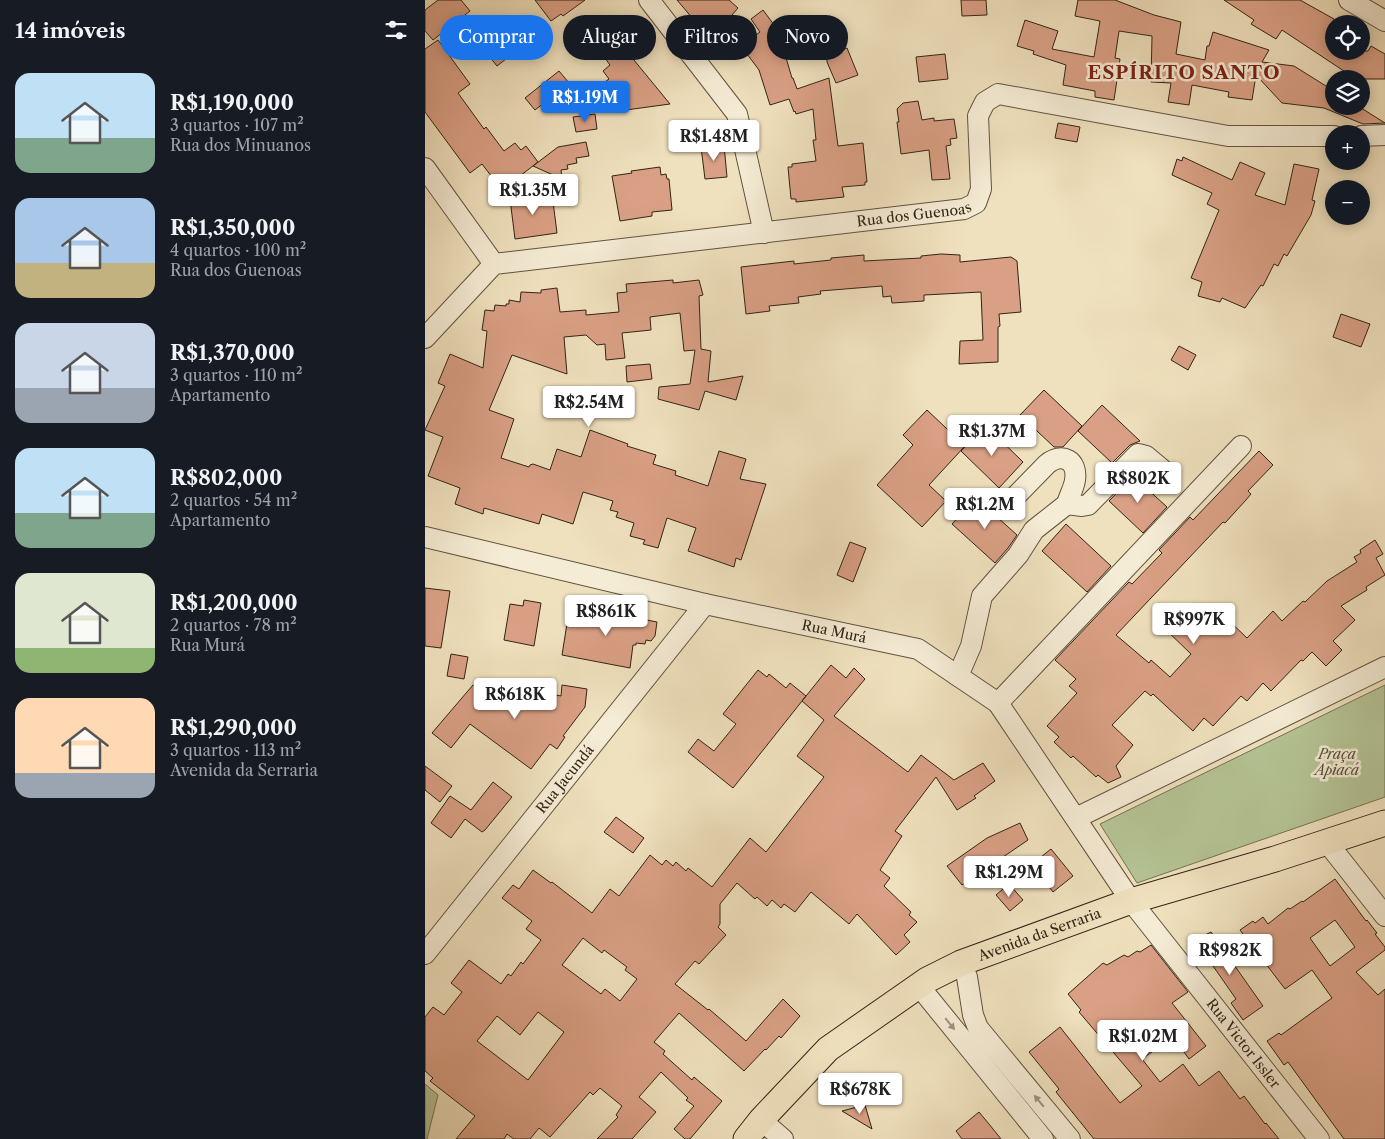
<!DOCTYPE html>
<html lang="pt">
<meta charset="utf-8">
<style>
:root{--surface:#171b24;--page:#242831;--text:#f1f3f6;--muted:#9ea1a6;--accent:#1a73e8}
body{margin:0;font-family:"Libre Caslon Text",serif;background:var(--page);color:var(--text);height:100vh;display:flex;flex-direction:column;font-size:19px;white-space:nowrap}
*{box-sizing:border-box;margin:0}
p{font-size:16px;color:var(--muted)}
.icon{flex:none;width:28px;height:28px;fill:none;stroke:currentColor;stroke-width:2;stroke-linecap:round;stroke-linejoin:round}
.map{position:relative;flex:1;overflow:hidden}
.drawer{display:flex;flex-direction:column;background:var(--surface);width:425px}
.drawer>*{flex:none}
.hud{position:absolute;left:15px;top:15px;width:475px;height:45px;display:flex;gap:10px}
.controls{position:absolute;left:900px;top:15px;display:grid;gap:10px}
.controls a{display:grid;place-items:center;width:45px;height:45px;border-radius:50%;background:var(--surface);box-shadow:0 2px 12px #0003;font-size:25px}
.price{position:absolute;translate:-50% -42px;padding:0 11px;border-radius:5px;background:#fff;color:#222;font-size:16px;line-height:32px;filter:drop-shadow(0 1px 2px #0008)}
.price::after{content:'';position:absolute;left:50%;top:30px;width:15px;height:11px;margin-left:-8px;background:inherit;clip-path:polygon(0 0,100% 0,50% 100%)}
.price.current{background:var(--accent);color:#fff}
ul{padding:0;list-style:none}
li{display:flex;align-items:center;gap:15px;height:125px;padding:0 15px}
li span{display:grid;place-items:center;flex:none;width:140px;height:100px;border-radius:15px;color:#555}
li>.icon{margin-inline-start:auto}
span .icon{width:60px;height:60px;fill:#fffc;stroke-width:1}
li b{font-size:21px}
h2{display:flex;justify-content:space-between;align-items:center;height:60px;padding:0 15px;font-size:21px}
.chip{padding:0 18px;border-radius:22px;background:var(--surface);box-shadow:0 2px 12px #0003;font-size:18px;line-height:45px}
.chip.current{background:var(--accent);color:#fff}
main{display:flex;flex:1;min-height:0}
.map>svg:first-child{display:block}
</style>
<main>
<section class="drawer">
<h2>14 imóveis<svg class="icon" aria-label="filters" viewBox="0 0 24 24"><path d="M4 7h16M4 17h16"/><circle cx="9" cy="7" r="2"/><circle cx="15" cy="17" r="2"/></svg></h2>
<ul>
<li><span style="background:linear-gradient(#bfe0f5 65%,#7fa58c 0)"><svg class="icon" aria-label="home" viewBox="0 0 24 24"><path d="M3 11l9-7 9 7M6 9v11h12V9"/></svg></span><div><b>R$1,190,000</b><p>3 quartos · 107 m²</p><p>Rua dos Minuanos</p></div></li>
<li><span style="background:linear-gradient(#a9c7e8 65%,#c2b280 0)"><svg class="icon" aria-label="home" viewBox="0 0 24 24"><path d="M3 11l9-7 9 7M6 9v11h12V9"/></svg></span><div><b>R$1,350,000</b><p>4 quartos · 100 m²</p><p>Rua dos Guenoas</p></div></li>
<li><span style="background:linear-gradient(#c9d6e8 65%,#9aa5b1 0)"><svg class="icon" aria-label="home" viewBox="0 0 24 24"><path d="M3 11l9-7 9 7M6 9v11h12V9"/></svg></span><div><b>R$1,370,000</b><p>3 quartos · 110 m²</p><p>Apartamento</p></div></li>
<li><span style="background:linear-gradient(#bfe0f5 65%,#7fa58c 0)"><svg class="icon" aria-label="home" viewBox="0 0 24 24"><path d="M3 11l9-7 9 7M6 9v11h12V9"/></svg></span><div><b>R$802,000</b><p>2 quartos · 54 m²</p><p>Apartamento</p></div></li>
<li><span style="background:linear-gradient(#dfe7d0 75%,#8fb573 0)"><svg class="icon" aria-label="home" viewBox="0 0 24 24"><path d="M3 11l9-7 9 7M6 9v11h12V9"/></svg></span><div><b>R$1,200,000</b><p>2 quartos · 78 m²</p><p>Rua Murá</p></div></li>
<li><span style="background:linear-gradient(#ffd9b3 75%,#9aa5b1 0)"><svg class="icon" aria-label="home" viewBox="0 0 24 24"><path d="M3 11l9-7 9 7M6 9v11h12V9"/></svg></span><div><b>R$1,290,000</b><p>3 quartos · 113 m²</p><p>Avenida da Serraria</p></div></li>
</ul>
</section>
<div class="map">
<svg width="960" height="1139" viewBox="0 0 960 1139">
<rect width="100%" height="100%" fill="#f0e1be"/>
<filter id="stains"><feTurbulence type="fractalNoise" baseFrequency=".004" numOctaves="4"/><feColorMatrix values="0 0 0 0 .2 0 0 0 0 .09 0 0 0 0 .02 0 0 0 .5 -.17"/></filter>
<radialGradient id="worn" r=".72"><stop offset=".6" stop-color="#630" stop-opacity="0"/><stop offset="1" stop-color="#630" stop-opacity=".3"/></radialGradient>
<!-- green -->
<path fill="#b5c495" stroke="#737455" d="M960,685V797L712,883L675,824Z
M0,1084L13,1095L2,1139H0Z"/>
<!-- building -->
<path fill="#daa085" stroke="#312415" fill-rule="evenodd" d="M13,0H36L45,11L8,40L0,31V10Z
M110,0H160L138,16L136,14L126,21Z
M252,0H304L313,8L289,36L275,24L274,26Z
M536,0H561L562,15L537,16Z
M653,0H690L729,15L756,22L751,54L780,60L782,46H784L788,32L844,50L837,62L869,66L909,91V106H933L960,123L938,124L899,108L857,103L831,75L827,100L803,97L804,92L767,85L764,105L743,102L746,83L726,82L727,36L694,31L690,58L695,59L689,100L670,97V91L638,85L641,65L608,54L609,51L592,46L600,20L633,31L627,49L669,57L675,21L650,16Z
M799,0H875L909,19V51H943L946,46L960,54V79H931L857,30L851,39L826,24L829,20Z
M338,10L352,29L349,30L362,49L359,51L367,78H368L372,89L404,78L413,146L438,143L442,182H440V185L417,187L419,197L371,202V199H366L363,167H367V164L391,161L388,140H391L388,109L371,114L370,111L369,112L364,99L345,105L334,70L316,46L335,32L326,19Z
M200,26L215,47L204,54L245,104L201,110L187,93L158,114L150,103L184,79L178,71L185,65L172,47Z
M83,33L95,48L72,66L60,51Z
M13,40L45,84L33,93L59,129L61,127L79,151L90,143L96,150L101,146L113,162L77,190L57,164L45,173L0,112V49Z
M422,48L433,75L411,83L402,62V55Z
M520,54L523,79L494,82L491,57Z
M134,71L144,83L110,110L100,98Z
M493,101L497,120L509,118V121L529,119L532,138L525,139L526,145L521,146L525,179L507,180L504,150L476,154L472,122H474L472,109L478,103Z
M170,114L172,129L151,132L148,117Z
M633,123L655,127L652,142L630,138Z
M161,142L164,156L151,158L152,163L142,165L143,169L136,170L137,179L108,166L133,147Z
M299,145L302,177L280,179L276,147Z
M758,157L807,180L815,162L840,173L830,195L860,205L869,164L894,169L887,200L890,201L886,215L862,256L859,254L853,266L849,264L838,286L836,285L820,308L797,298L795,302L773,296L777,282L766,278L794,210L782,204L787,193L747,175L752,159L757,161Z
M235,167L236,175L241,174L242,179H244L247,210L227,212V216L195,221L187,176L207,173L206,171Z
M127,194L132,233L90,239L85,199Z
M516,254L535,255V262L586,257L592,261L596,312L574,314L575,326L573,327V362L534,364L535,341L558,340L556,292L499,295V301L467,303L466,296L458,297L457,286L395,291L396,294L373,297L374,303L344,306L345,311L321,314L316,267L369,261V264L406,260V258L439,255V261L496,258V256Z
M248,280V283L274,280L278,295L274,296L276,349L286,351L283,382L318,376L311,400L280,391L274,410L233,399L234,387L265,384L270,350L259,351L255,313L225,317L226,330L197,333L200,358L181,360L180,344L172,345L161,335L139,337L142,374L87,355L64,410L89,419L76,458L104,467L105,465L108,464L125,470L132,449L156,457L165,430L203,444L202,446L231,455L228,464L251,471L250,475L283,486L294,451L321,459L315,479L341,484L316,560L311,558L309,567L263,551L271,528L242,518L233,548L218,544L220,540L205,536L209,523L191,517L193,512L185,510L188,501L158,492L148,524L117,514L114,524L59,508L58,514L30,504L35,488L3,476L18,437L0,430L20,386L13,383L25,354L58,368L62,331L57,330L60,310L69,311L70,305L81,306V304H84V300L95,302L96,292L116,293V290L132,288L135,312L161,310V315L194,312L192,293L202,292L201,284Z
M916,314L945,324L936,347L908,337Z
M754,346L771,355L763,370L746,360Z
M225,364L227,379L202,382L201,366Z
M619,390L657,426L638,447H629L595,415Z
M189,391L183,408L144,397V396Z
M677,405L715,441L705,445L687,463L653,431Z
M502,410L540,446L504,485L521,501L497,527L452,485L488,445L478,435Z
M560,425L598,462L574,488L536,451Z
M834,451L848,465L823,491L826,494L821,500L800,523L798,522L691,635L724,663L726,660L745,677L766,654L738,627L750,615L764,628L769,624L781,635L799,616L822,638L848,611L857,621L878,601L880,602L902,581L932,562L929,557L936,553L935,550L950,540L958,554L951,558L960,575L941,587L942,590L916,606L930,620L908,641L917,650L901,666L887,652L878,661L876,660L846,691L838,683L822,701L816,696L788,726L779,718L768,731L728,694L726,696L720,691L687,725L708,745L691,766L696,777L683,783L673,775L671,777L648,756L646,758L629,742L634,737L622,726L652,693L644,686L651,679L630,660L704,582L707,584L737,553L734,550L765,517L768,520Z
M708,476L742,507L718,533L684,501Z
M551,498L592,535L583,548L570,563L527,524Z
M641,524L686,566L662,592L617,551Z
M425,542L441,548L428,582L412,575Z
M0,588L25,591L16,648L0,646Z
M99,600L116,603L109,646L79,640L85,604L98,606Z
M144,611L174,615L175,613L186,614V613L232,622L230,636L226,641L221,640L220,644L211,643V645H208L205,668L137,655Z
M26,654L43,657L39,679L22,676Z
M406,665L421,678L429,668L440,679L409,716L483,772L496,755L529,780L558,763L570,781L549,796L551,798L532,810L511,777L470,831L477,836L455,870L465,878L459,886L486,912L484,915L492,922L479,935L485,942L471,955L432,914L424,924L386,892L370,912L359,904L356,908L347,900L342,906L332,897L330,899L312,883L295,904V924L293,927L301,935L274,964L270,961L250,984L283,1010L284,1009L321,1041L358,999L375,1016L356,1038L354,1036L341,1050L340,1049L319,1071L254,1013L229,1042L240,1051L238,1054L267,1080L269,1077L297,1101L265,1139H260L249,1129L269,1106L261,1100L263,1098L236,1072L214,1097L231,1112L207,1139H172L193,1117L191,1115L197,1106L175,1088L168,1095L165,1092L125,1137L114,1128L105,1139H89L82,1134L79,1139H31L50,1116L5,1081L8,1078L0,1071V1017L8,1007L19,1015L37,992L26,983L44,960L76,984L83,974L86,976L96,962L98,964L116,940L101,929L107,921L77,898L88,885L94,889L108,870L126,883L127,882L167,913L185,889L194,896L225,855L237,865L241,860L248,866L251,862L261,871L263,868L287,887L325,838L341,852L399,777L372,756L399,720L377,701ZM158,938L177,953L179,950L202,967L200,970L212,979L195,1001L180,989L176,994L137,965ZM113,1012L139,1032L103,1080L52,1041L72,1016L95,1035Z
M333,670L342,677L344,674L361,688L365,683L381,696L308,788L263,752L273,739L289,751L311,724L298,714Z
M48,685L130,701L131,695L136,696L137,685L162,689L160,707L138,736L140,737L132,749L125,744L106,769L45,724L26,748L7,733Z
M0,766L27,786L15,802L0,790Z
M68,782L87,797L60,830L57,832L40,819L26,838L6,823L25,796L46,810Z
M191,817L219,838L208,853L179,832Z
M595,823L603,840L537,885L522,866L562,838Z
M626,849L648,876L628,892L606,865Z
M910,879L941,921L942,920L952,933L950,934L960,947V950L931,972L953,995L960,989V1139H919L863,1062L859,1065L842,1041L854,1033L856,1035L907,998L887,970L860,989L815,930L828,921L830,923L838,917L843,924L863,908L865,909L877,901L878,902ZM910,920L930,947L905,966L885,938Z
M584,884L598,900L585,911L571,895Z
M786,932L838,1006L818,1020L806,1003L811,999L770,940Z
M726,945L763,992L747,1003L781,1046L764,1059L748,1037L717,1059L735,1082L758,1064L774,1086L794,1071L815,1099L819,1096L840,1124L841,1123L854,1139H669L631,1092L634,1089L604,1052L635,1027L695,1103L717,1086L654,1012L656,1010L643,994L678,963L682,965L699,955L703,957L712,951L715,952Z
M440,1105L447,1129L417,1111Z
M554,1112L564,1124L576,1139H537L531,1131Z"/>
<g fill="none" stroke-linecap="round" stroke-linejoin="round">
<defs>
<g id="minor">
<path d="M224,0L312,114L339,233"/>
<path d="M924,0L960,21"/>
<path d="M936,136L960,135"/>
<path d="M0,168L69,264"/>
<path id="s1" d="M0,338L69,264L539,209L551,203L556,189L553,116L560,102L573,94L803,136H909"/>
<path d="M581,506L622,464C637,452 653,460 650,480C649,488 644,496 642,504"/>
<path id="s2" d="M0,537L280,604L493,649L573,703L706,901L894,1139"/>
<path d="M533,676L546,646L557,596L593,555L609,530L642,504L657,506L663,505L713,454L721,456L745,476"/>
<path d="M573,703L816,446"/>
<path d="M651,818L960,667"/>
<path d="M901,841L960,916"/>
<path id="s3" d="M0,954L280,604"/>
<path d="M536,963L542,977L548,1015L553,1028L645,1139"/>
<path d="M494,986L618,1139"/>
<path d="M336,1120L358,1139"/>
</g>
<g id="major">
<path id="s4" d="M321,1139L336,1120L403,1049L502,980L536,963L706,901L850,859L960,823"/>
</g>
</defs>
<!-- minor casing -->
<use href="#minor" stroke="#61533f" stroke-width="22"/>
<!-- major casing -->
<use href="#major" stroke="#312415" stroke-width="27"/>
<!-- minor -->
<use href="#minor" stroke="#f5ecd5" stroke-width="20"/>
<!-- major -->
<use href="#major" stroke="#f0e1be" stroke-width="25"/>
</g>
<!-- one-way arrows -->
<defs><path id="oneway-solid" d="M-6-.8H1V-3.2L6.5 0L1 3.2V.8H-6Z" transform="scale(1.25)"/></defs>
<g fill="#9d927f">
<use href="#oneway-solid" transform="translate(525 1024) rotate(51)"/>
<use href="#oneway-solid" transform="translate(614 1101) rotate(-130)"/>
</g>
<g text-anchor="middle" stroke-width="5" stroke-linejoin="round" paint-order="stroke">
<!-- street labels -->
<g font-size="14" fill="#312415" stroke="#f5ecd5">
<text dy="5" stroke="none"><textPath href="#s1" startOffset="524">Rua dos Guenoas</textPath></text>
<text dy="5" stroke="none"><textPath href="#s2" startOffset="420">Rua Murá</textPath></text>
<text dy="5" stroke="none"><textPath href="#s3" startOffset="224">Rua Jacundá</textPath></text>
<text dy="5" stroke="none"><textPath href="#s4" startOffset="364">Avenida da Serraria</textPath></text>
<text dy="5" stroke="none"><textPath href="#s2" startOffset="1022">Rua Victor Issler</textPath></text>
</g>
<!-- park labels -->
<g font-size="14" font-style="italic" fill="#524c35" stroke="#f5ecd5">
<text x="912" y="759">Praça<tspan x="912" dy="16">Apiacá</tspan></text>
</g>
<!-- district labels -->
<g font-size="19" font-weight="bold" letter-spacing="1" fill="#7a1f14" stroke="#f5ecd5">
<text x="759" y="79">ESPÍRITO SANTO</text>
</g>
</g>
<rect width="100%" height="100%" filter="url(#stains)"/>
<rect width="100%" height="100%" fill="url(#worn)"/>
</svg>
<div class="controls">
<a><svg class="icon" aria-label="locate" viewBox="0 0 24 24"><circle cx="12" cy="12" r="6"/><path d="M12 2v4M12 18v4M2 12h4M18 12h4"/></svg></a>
<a><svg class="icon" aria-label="layers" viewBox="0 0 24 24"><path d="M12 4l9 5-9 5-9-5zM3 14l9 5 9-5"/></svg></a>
<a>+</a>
<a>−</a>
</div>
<b class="price current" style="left:160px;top:123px">R$1.19M</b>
<b class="price" style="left:289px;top:162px">R$1.48M</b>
<b class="price" style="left:108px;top:216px">R$1.35M</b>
<b class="price" style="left:164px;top:428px">R$2.54M</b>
<b class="price" style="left:567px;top:457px">R$1.37M</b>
<b class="price" style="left:713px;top:504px">R$802K</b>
<b class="price" style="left:560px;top:530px">R$1.2M</b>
<b class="price" style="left:181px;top:637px">R$861K</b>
<b class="price" style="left:769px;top:645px">R$997K</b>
<b class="price" style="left:90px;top:720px">R$618K</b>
<b class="price" style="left:584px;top:898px">R$1.29M</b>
<b class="price" style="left:805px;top:976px">R$982K</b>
<b class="price" style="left:718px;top:1062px">R$1.02M</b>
<b class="price" style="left:435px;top:1115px">R$678K</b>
<div class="hud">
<a class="chip current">Comprar</a>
<a class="chip">Alugar</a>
<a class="chip">Filtros</a>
<a class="chip">Novo</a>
</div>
</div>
</main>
